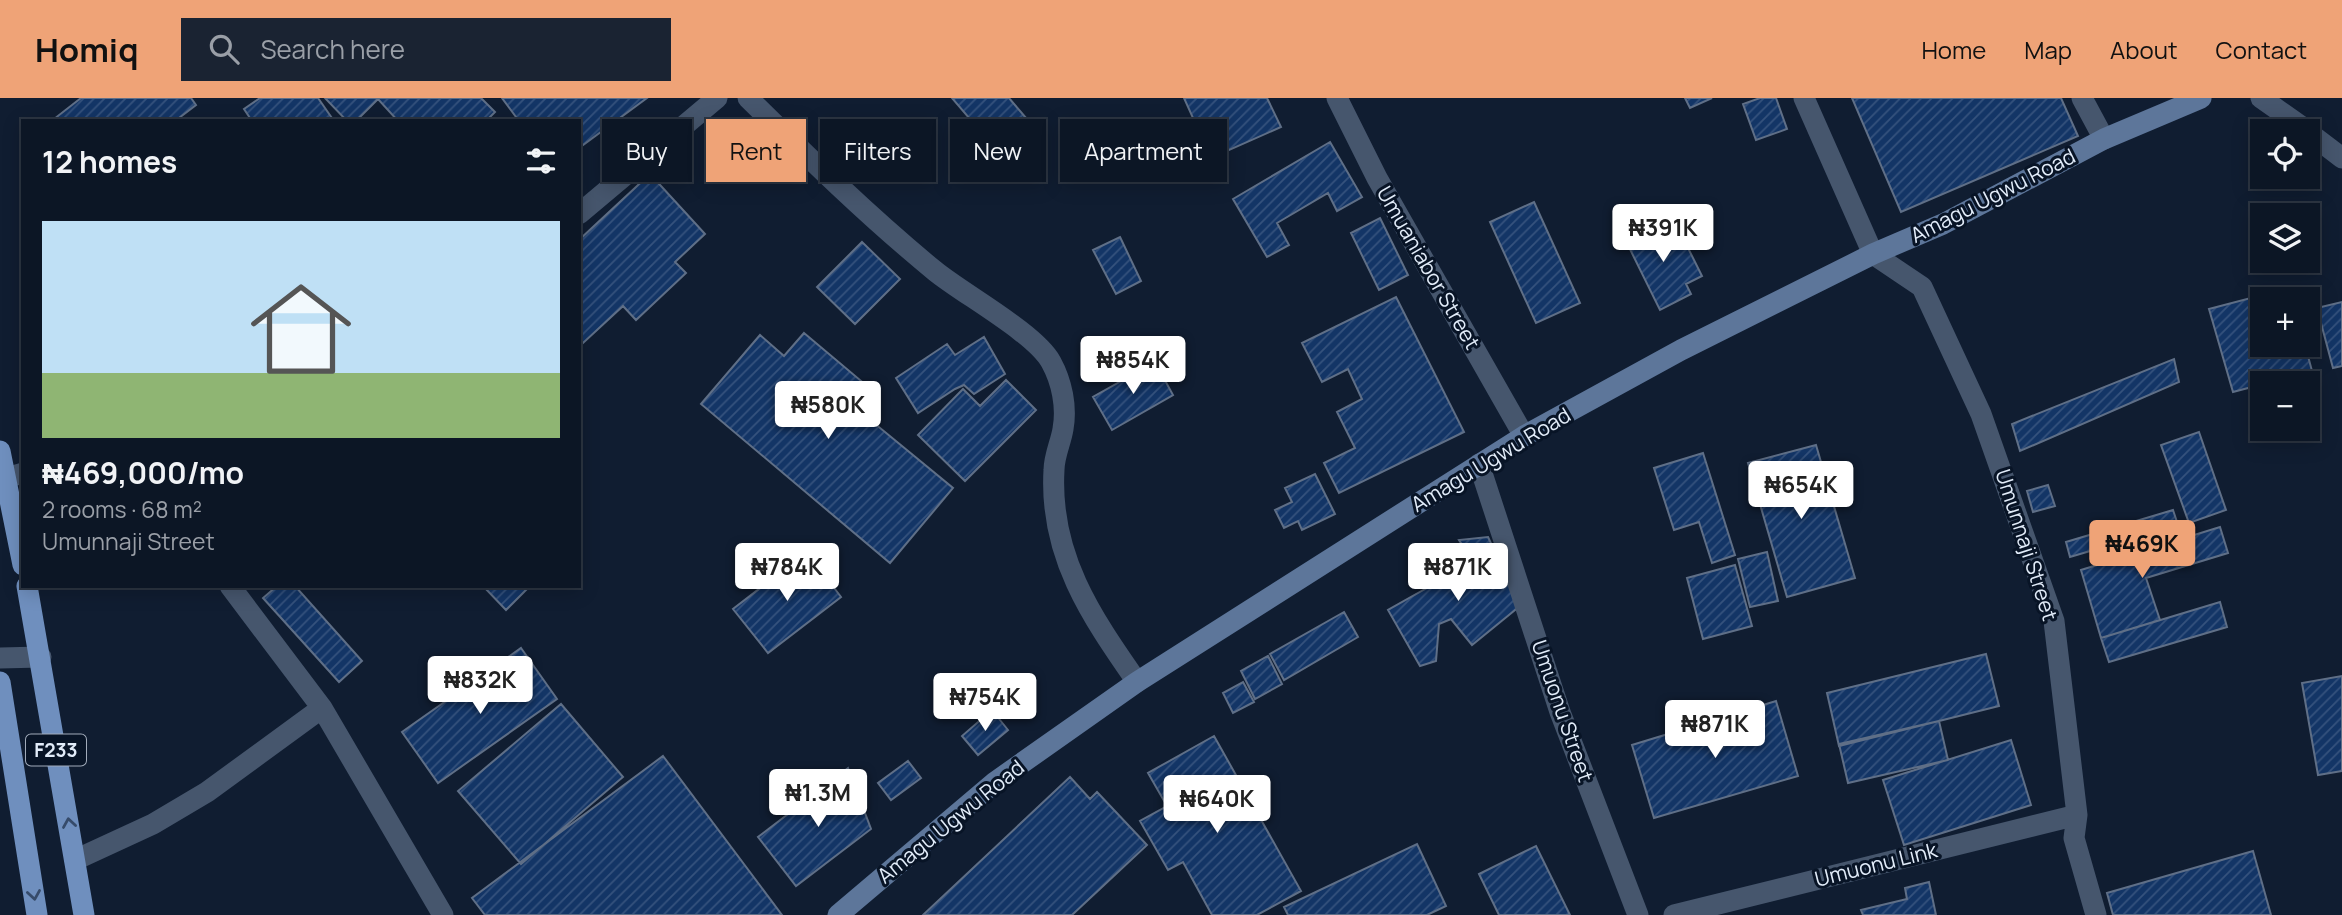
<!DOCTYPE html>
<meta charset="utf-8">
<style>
:root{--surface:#0c1625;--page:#1a2332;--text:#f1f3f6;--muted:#9a9fa7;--line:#2c3542;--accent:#efa377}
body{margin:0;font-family:Manrope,sans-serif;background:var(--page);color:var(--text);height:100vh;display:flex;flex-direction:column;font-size:26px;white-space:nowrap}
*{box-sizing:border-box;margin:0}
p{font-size:23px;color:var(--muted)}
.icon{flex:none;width:38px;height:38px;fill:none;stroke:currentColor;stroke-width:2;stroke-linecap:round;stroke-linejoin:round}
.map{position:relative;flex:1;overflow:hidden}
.side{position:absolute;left:21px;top:21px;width:560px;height:469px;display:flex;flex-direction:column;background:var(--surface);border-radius:0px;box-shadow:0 4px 18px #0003,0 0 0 2px var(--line)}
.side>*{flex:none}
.top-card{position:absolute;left:602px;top:21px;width:665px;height:63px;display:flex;gap:14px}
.tools{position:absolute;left:2250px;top:21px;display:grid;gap:14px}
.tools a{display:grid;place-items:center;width:70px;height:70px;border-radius:0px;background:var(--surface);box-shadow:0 4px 18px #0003,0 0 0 2px var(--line);font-size:35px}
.price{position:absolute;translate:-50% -60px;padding:0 16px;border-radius:7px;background:#fff;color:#222;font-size:23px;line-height:46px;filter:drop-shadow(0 2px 4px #0008)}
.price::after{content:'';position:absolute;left:50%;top:42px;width:21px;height:16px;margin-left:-10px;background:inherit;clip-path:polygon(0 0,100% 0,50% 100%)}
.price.current{background:var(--accent);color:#111}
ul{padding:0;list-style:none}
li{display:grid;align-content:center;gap:14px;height:371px;padding:0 21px}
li+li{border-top:2px solid var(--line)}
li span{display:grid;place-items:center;height:217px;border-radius:0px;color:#555}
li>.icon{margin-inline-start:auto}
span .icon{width:126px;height:126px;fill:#fffc;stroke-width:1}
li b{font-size:30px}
h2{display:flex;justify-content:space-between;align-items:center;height:84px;padding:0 21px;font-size:30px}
.chip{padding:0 24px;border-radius:0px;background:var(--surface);box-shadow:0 4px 18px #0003,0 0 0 2px var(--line);font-size:24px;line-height:63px}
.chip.current{background:var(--accent);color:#111}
header{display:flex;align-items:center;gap:42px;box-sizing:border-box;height:98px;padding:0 35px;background:var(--accent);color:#111}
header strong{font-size:33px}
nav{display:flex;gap:38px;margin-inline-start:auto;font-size:24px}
.search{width:490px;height:63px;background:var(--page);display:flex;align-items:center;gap:18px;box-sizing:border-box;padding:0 24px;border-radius:0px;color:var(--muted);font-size:26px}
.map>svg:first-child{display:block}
</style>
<header>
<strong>Homiq</strong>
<div class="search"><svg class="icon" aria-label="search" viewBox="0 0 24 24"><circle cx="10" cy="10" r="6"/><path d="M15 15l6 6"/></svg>Search here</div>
<nav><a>Home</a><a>Map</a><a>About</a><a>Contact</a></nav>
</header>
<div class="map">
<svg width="2342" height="817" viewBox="0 0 2342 817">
<defs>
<pattern id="building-hatch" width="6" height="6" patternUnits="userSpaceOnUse" patternTransform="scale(1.75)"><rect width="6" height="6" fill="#133566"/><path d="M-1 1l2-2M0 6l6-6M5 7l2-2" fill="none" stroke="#35527d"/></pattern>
</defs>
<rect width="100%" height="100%" fill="#101d31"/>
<!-- building -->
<path fill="url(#building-hatch)" stroke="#5f6f87" stroke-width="2" d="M81,0H191L196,7L175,23H56L54,21Z
M260,0H318L334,23H252L244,11Z
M325,0H481L495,14L486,23H398L378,1L356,23H347Z
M502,0H647L579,50V23H519Z
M952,0H1009L1026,20L993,48Z
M1184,0H1267L1281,29L1211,60Z
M1685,0H1712L1690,10Z
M1760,0H1776L1787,31L1756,42L1743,6Z
M1852,0H2061L2078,38L1901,114Z
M747,39L771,59L755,78L731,57Z
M1330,44L1362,99L1337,113L1328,95L1277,125L1289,147L1267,159L1233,101Z
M650,76L705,136L675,164L686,175L636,222L623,208L583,245L579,242V142Z
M1534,104L1580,205L1536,225L1490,124Z
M1380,120L1408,177L1379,192L1351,135Z
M1652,123L1662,143L1680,134L1702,178L1686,186L1691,196L1660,212L1623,137Z
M1120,139L1141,183L1116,196L1093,152Z
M862,144L900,181L855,226L817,189Z
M2289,190L2292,201H2263V247H2305L2312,273L2233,294L2209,211Z
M1396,199L1464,334L1339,395L1324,365L1355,350L1337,314L1362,301L1348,271L1322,284L1302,245Z
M2342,204V268L2333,270L2317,210Z
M804,235L879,298L863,316L953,390L890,465L701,306L760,237L784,258Z
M984,239L1005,276L974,296L964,287L955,291L918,315L896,280L947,246L955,257Z
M2174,261L2179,284L2020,353L2012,326Z
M1155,264L1173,297L1112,332L1093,299Z
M1006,282L1036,312L965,383L918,337L963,291L980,308Z
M2199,334L2226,412L2189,425L2161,347Z
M1816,347L1855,480L1787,499L1748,365Z
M1703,355L1735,457L1712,465L1699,424L1674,432L1654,370Z
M1315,376L1335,416L1302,432L1298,423L1284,430L1275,412L1292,404L1285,390Z
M2048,387L2055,408L2033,414L2027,393Z
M2173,412L2178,427L2070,459L2066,444Z
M2220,429L2228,455L2146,480L2160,522L2101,540L2081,472Z
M1488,439L1520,508L1472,547L1451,521L1439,526L1436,563L1420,568L1388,512L1473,464L1459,442Z
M807,454L841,499L768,555L733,511Z
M1767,454L1778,503L1750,509L1738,461Z
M1735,467L1752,528L1703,541L1687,480Z
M277,488H295L362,563L339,584L263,500Z
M483,488H530L506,512Z
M2220,504L2227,529L2109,564L2101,540Z
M1344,514L1358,539L1284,582L1270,556Z
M521,550L557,601L438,685L402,634Z
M1986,556L1999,608L1839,648L1827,595Z
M1268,558L1282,586L1255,601L1241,573Z
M2342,578V673L2318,677L2302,585Z
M1243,584L1254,604L1233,615L1223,595Z
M1776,603L1798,678L1654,720L1632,647Z
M561,606L623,679L521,766L458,693Z
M992,612L1008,632L978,657L962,638Z
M1939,623L1948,662L1848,685L1839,646Z
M1214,638L1301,793L1257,817H1212L1183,764L1168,772L1140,723L1167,708L1148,675Z
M2011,642L2031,707L1904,747L1883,682Z
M663,658L782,817H485L472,800Z
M908,663L921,680L891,702L878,685Z
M848,670L871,731L796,788L758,739Z
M1070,679L1090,701L1097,694L1147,747L1072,817H923Z
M1417,746L1446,808L1427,817H1288L1284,809Z
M1536,748L1570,817H1499L1479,776Z
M2253,753L2271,817H2113L2107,795Z
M1929,784L1936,817H1863L1861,812L1907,801L1905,790Z"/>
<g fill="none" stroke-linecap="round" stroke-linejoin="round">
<!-- street -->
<path stroke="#46566d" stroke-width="21" d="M748,0C808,59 869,119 935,173C963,196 1035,235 1051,264C1062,284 1067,309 1063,331C1061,344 1054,358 1054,372C1049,457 1091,518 1137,584
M1337,0L1377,80L1524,338
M1804,0L1873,156L1922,189L1981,316L2054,523L2077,717L2074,740L2096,817
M2082,0L2104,41
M2261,0L2308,33
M2308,34L2342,60
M579,116L717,0
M1479,366L1560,614L1638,817
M6,380L23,375
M230,488L322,610L443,817
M0,560L41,559
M75,762L153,726L207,694L322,610
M1674,817L2077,717"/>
<!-- secondary -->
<path stroke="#5d769a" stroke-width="21" d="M838,817L995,684L1137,584L1524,338L1681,252L1873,156L1943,126L2104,41L2201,0"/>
<!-- primary -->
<path stroke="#6f8fbe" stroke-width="21" d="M0,353L23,467
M27,488L84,817
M0,584L37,817"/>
</g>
<!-- one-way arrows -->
<defs><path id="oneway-chevron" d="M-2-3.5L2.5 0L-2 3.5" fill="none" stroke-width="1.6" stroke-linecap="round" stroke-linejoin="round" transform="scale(1.75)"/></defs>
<g stroke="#364b6a">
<use href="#oneway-chevron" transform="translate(69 725) rotate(-99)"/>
<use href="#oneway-chevron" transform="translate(34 797) rotate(81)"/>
</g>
<g text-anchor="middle" stroke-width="6" stroke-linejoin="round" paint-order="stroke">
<!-- shield labels -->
<rect fill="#081426" stroke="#a1abba" stroke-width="2" x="26" y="636.5" width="60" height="31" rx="5"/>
<g font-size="19" font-weight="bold" fill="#e2ecf9">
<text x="56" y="659">F233</text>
</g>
<!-- street labels -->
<g font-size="21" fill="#e2ecf9" stroke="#081426">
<text transform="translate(1993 98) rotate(-27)" y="7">Amagu Ugwu Road</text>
<text transform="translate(1428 170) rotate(60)" y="7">Umuaniabor Street</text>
<text transform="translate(1491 362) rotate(-31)" y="7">Amagu Ugwu Road</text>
<text transform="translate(2026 447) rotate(72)" y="7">Umunnaji Street</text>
<text transform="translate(1562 613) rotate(71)" y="7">Umuonu Street</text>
<text transform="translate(951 724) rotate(-39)" y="7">Amagu Ugwu Road</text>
<text transform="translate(1876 767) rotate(-14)" y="7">Umuonu Link</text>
</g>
</g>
</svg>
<div class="tools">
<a><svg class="icon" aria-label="locate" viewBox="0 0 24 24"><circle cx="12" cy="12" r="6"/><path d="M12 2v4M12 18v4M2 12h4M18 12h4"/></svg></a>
<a><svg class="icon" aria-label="layers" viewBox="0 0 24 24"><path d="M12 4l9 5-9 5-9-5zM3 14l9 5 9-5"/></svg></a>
<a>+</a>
<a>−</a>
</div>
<b class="price" style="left:1663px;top:166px">₦391K</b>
<b class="price" style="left:1133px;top:298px">₦854K</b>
<b class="price" style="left:828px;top:343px">₦580K</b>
<b class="price" style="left:1801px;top:423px">₦654K</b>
<b class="price current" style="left:2142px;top:482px">₦469K</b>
<b class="price" style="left:787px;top:505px">₦784K</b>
<b class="price" style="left:1458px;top:505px">₦871K</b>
<b class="price" style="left:480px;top:618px">₦832K</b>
<b class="price" style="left:985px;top:635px">₦754K</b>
<b class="price" style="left:1715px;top:662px">₦871K</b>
<b class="price" style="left:818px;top:731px">₦1.3M</b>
<b class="price" style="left:1217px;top:737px">₦640K</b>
<div class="top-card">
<a class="chip">Buy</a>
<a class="chip current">Rent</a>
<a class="chip">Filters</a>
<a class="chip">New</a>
<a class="chip">Apartment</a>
</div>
<section class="side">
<h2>12 homes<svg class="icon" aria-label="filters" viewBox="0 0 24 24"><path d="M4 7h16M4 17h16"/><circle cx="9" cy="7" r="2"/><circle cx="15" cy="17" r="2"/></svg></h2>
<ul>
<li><span style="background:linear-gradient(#bfe0f5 70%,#8fb573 0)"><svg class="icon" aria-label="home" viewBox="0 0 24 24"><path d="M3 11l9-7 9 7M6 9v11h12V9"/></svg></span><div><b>₦469,000/mo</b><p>2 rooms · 68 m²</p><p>Umunnaji Street</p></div></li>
</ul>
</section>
</div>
